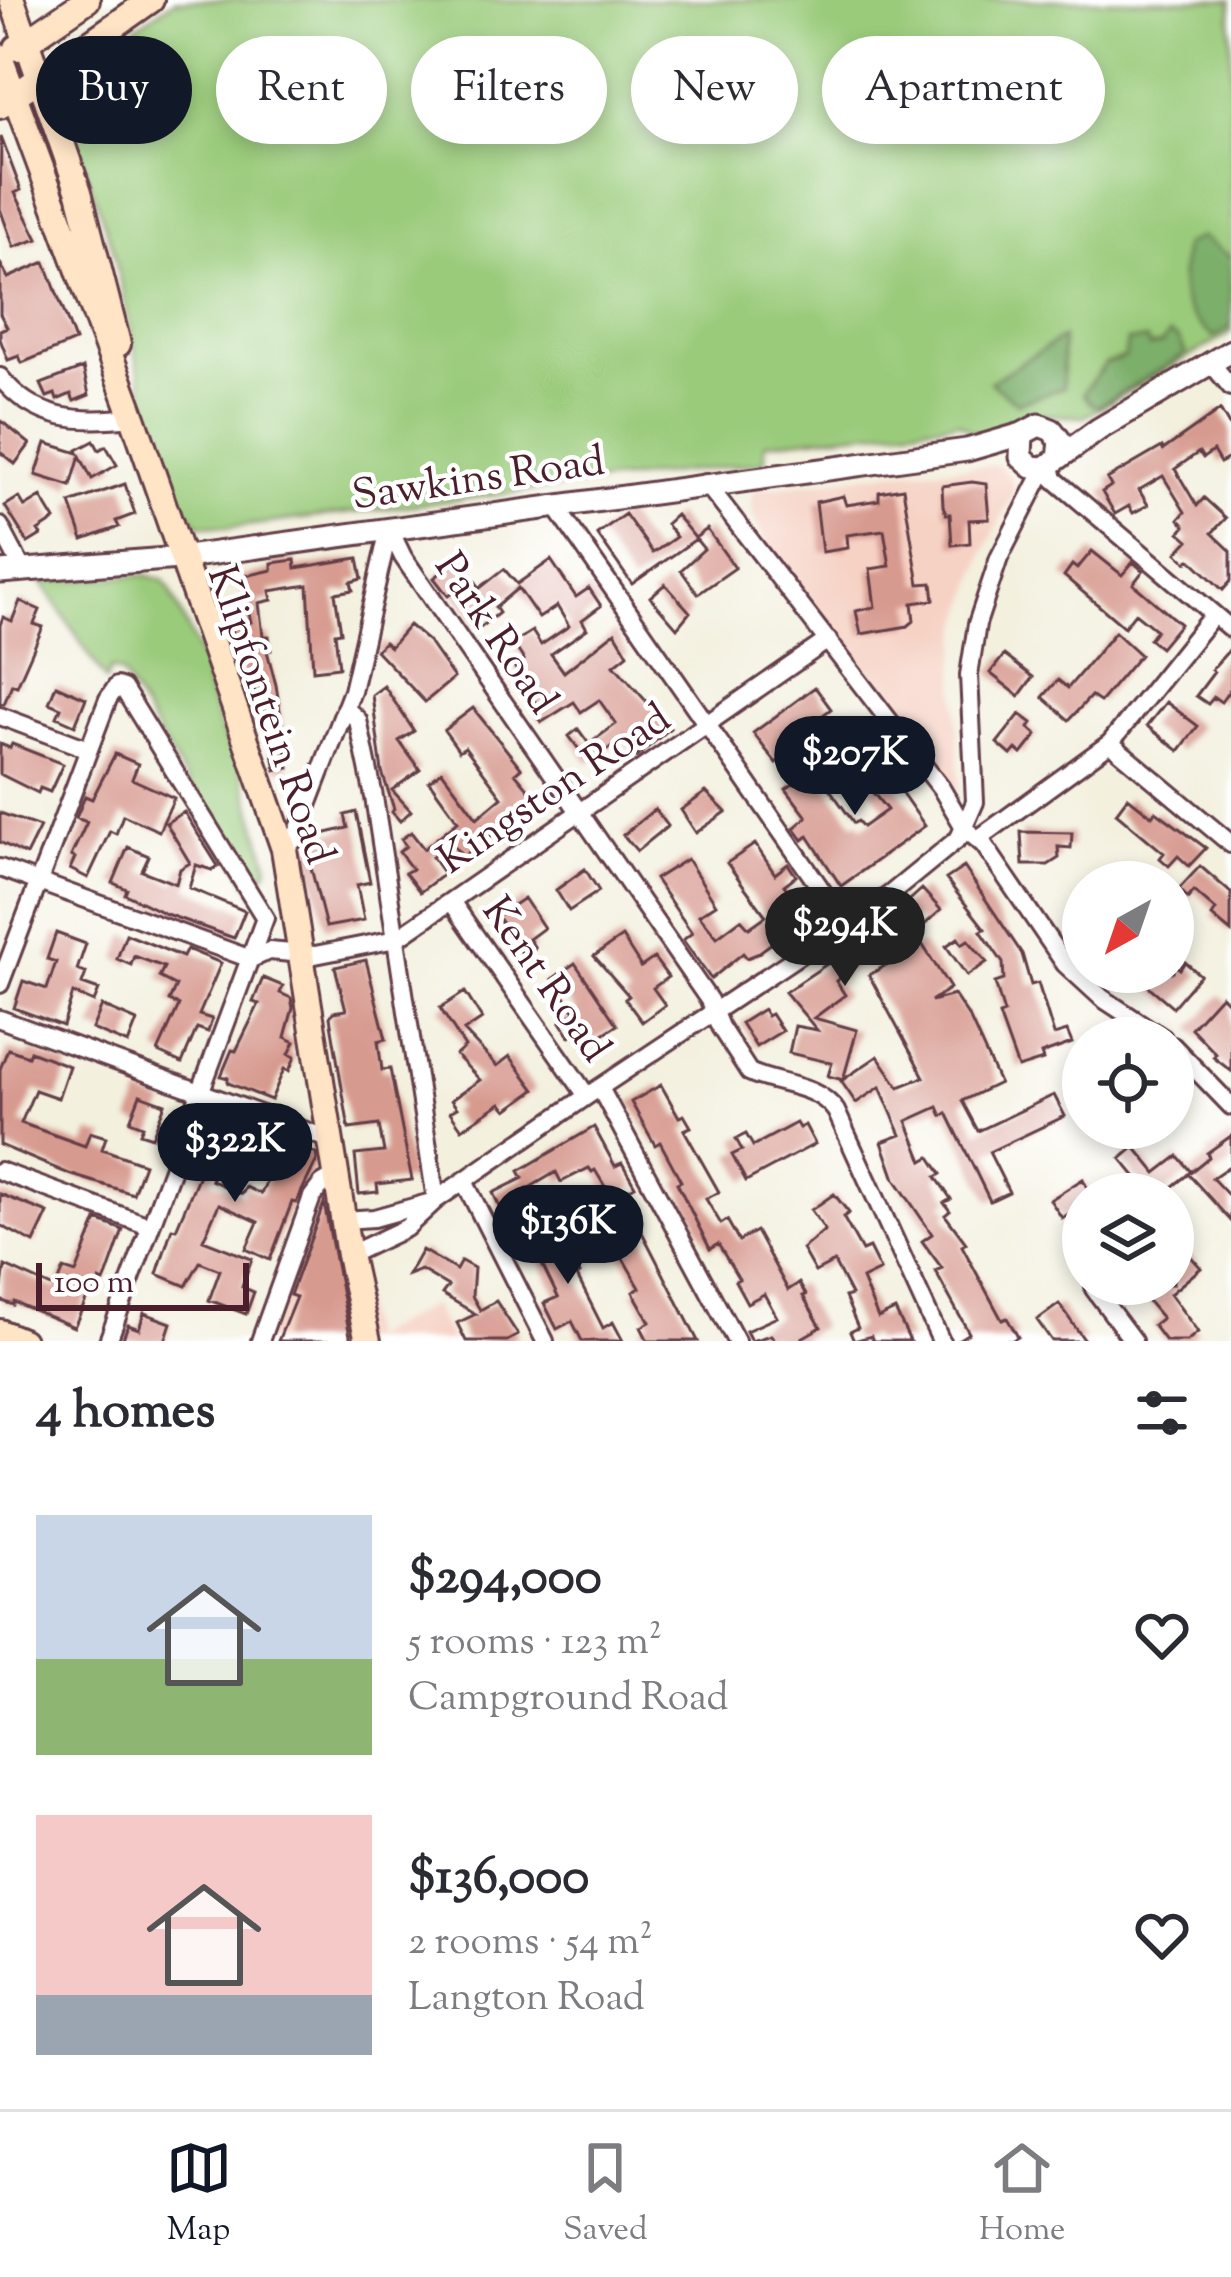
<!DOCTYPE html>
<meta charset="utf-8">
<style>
:root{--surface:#fff;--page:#f7f7f7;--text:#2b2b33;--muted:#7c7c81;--line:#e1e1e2;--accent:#111827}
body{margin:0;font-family:"Sorts Mill Goudy",serif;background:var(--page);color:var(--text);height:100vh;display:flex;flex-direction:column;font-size:45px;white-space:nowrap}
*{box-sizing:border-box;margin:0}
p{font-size:39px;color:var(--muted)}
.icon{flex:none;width:66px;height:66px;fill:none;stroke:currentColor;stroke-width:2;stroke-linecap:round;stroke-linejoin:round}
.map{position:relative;height:1341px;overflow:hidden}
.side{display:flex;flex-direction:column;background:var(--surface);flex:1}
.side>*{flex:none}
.banner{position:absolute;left:36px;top:36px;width:1161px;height:108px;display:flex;gap:24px}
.needle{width:78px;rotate:220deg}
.tools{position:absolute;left:1062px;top:861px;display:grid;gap:24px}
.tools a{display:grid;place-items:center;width:132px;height:132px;border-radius:50%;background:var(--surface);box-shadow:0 6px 18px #0003;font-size:60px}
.scale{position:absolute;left:36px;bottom:30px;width:213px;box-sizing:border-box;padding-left:12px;border:6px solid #4a1f2b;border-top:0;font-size:33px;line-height:42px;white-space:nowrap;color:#4a1f2b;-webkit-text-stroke:9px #fff;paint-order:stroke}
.price{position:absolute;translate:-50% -102px;padding:0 27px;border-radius:42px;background:var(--accent);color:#fff;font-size:39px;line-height:78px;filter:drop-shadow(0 3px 6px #0008)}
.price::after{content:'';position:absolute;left:50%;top:72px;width:36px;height:27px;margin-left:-18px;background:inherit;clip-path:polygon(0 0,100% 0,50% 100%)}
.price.selected{background:#222;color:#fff}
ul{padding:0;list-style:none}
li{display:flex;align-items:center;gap:36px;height:300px;padding:0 36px}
li span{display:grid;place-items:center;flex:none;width:336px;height:240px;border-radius:0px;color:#555}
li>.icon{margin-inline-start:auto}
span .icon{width:144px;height:144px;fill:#fffc;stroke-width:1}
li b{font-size:51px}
h2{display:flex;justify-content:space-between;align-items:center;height:144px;padding:0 36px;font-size:51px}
.pill{padding:0 42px;border-radius:54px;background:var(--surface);box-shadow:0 6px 18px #0003;font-size:42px;line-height:108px}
.pill.selected{background:var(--accent);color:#fff}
.dock{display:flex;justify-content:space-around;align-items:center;height:168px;border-top:3px solid var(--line);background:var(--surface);font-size:33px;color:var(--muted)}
.dock a{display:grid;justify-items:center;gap:6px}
.dock .selected{color:var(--accent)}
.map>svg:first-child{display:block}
</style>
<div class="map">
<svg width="1231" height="1341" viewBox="0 0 1231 1341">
<rect width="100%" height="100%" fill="#fff"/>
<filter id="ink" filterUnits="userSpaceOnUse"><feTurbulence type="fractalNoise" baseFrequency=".00833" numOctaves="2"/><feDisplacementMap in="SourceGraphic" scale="24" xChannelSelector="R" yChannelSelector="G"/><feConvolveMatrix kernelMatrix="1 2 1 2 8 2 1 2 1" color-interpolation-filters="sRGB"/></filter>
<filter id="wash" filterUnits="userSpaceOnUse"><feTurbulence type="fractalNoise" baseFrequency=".004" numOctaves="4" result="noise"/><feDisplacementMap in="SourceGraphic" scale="48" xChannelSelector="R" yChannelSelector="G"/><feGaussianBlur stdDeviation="2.7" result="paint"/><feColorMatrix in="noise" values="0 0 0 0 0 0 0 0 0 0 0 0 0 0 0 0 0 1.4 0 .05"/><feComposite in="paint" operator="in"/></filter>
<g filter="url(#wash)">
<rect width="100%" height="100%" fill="#f3f0de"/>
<!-- built -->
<path fill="#f6d2c4" d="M998,465L1009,475L1014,491L984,553L961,626L956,668L959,793L767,543L753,516L751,498L755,490L896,471Z
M337,1175L368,1339L432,1305L451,1341H260L312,1197Z"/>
<!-- green -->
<path fill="#9acb7a" stroke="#727552" stroke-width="3" d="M175,0H1231V333L1084,417L1028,414L1005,429L977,434L959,422L765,443V462L228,528L201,525L178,505L154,440L113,249L63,104L65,82L73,70Z
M146,575L163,580L169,588L205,667L209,696L222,733L238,760L269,866L255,894L121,673L110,669L106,681L42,582Z"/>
<!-- forest -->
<path fill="#7baf6a" stroke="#62674a" stroke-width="3" d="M1201,237L1231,258V327L1214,337C1176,309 1178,289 1184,245Z
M1170,334L1179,339L1186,354L1098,406L1091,404L1083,393L1105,364L1125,357L1127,341L1147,340L1149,347L1161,344Z
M1062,338L1063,388L1017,403L990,382Z"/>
<g id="blocks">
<!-- building -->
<path fill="#d79a8f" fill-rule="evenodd" d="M1,137L21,190L15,193L38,239L14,247L0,209Z
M45,262L75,341L22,363L19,356L8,360L0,339V330L7,327L0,314V263L8,278Z
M83,368L89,395L74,401L71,394L57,400L55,394L47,397L41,384Z
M1220,410L1231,429V457L1220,463L1213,451L1203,458L1199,452L1175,469L1197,506L1204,498L1226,518L1212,533L1231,551V581L1223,590L1190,559L1187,562L1177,553L1189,540L1180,532L1185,526L1179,519L1185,512L1163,476L1139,490L1148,505L1133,513L1129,506L1115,514L1102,492L1111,486L1107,479L1162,447L1163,450Z
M0,420L30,444L15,464L0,452Z
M94,441L99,450L106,446L117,465L92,479L80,456L71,486L36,475L46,443L78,453L77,450Z
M972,482L986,484L989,519L969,520L970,543L952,545L950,514H946L943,506L942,486Z
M125,484L135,514L116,521L119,527L83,540L70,503Z
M903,488L919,584L932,583L934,600L912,603L914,621L908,626L861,634L856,611L875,607L870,569L890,566L884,530L847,535L848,548L822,552L816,502L843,496L846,505L879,500V492Z
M19,497L25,507L41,497L55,520L38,531L41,535L28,543L5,506Z
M625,514L653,553L676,537L666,524L676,515L696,539L632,584L597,534Z
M707,529L735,568L698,594L681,570L704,549L695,538Z
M1092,551L1122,575L1133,562L1143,571L1133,584L1180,624L1160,648L1149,639L1156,630L1135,613L1124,627L1064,576L1072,565L1077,569Z
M358,558L362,579L351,582L353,590L335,593L341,632L335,633L339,667L313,670L308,585L270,591L272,600L259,603L263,636H269L271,650L267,651L276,685L289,768L276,770L266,711L257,712L254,687L246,689L234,648L231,625L251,622L241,577L272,570V563L295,560L296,568Z
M459,559L480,588L504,569L517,584L551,560L576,597L589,588L601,606L582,620L587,629L551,654L564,672L615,632L628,654L614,665L670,728L637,757L623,738L589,763L569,736L578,729L589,744L616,724L599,700L581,712L574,702L542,722L534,712L539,708L514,666L524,660L513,643L532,631L541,645L569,626L557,606L539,618L518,588L495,607L499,613L480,628L453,592L448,596L434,578Z
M665,584L690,612L677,628L650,597Z
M20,601L40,610L34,624L43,627L17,686L12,684L4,704L0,703V625L3,617L12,621Z
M409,625L428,641L454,678L425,702L376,650L384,642L390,647Z
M1115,632L1140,655L1100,702L1091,696L1069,720L1043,697L1058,680L1068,688Z
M1231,648V688L1221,702L1214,697L1208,704L1196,696L1214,672L1211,670Z
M1004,655L1033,677L1019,696L990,673Z
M56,685L86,698L75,725L57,717L61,708L49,703Z
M384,686L414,731L399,741L420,770L392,790L411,811L400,821L392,812L394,809L382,772L372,695Z
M815,687L831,709L819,718L840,742L810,767L795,749L776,763L753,733Z
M1166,702L1198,726L1179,751L1147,726Z
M473,708L521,768L515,773L542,805L518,824L526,834L512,843L500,829L481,843L486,849L476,857L470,851L463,857L451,843L432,857L444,874L420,892L405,873L412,869L399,852L406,846L401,839L411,832L424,849L458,821L429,781L442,771L477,818L502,797L465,747L459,751L444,730Z
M1020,714L1032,723L1029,728L1037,735L1022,754L1016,749L1011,755L997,743Z
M876,743L899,772L897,786L925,826L841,886L808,836L803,840L794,828L807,817L786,789L819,765L829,788L854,823L858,821L863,827L887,810L870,789L876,784L856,759Z
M0,744L10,748L12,744L63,764L50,792L40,788L38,793L0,774Z
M115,754L138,764L132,779L174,798L159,831L123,815L116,834L110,831L88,878L70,869L75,858L71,856L87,822L76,818L85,796L92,799Z
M706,792L726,812L696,833L681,810Z
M1128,797L1152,816L1156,811L1206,848L1189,866L1178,856L1169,866L1160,858L1164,853L1116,813Z
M655,809L668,826L637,851L623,835Z
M184,812L218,866L212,870L196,865L189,888L245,911L234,938L166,914L125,894L127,889L113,883L128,847L149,856L142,871L176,884L180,869L190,863L166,823Z
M356,812L370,882L357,885L364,920L326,927L306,848L320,845L318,835L348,828L345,815Z
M0,813L40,827L26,855L0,842Z
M1021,832L1072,833L1071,848L1058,847L1059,858L1048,865H1023Z
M755,844L775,874L788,864L796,876L784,885L807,917L757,954L747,958L743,953L711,979L683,940L692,933L655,879L687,859L716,904L699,915L717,937L741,919L749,928L766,916L727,863Z
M1200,866L1231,893V932L1212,916L1216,910L1194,891L1188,898L1179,889Z
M964,867L1022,954L1031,985L1038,983L1054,1035L1067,1031L1072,1043L1041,1054L1043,1060L1018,1068L999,1015L1004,1013L995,983L1004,980L1003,963L981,931L985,929L946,879Z
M585,869L599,891L569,911L556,890Z
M922,889L941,910L923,926L916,918L836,981L845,995L814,1018L857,1030L843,1080L828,1076L832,1063L789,1053L795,1026L817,1030L785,992L878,930L873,924L887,913L891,917Z
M524,898L544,928L529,939L535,948L524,956L497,916Z
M56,933L86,944L77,970L86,973L82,984L99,990L94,1002L73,993L63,1026L14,1008L23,981L47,989L56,962L47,959Z
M126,934L183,957L187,949L221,963L199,1015L212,1019L208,1032L197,1028L182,1063L158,1052L179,1005L169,1001L176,986L159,977L164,967L134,956L131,965L117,959Z
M622,937L641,967L654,958L668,977L653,988L665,1005L642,1022L625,999L629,996L594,956Z
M958,938L962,944L968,940L987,962L967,976L946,946Z
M922,944L950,988L931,1001L954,995L970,1019L999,1083L962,1101L978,1131L1054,1095L1065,1116L989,1152L1009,1192L990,1201L947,1113L942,1116L938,1107L907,1121L923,1161L930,1157L941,1174L936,1177L951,1199L944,1203L950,1211L945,1215L966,1243L962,1246L1002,1320L1007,1318L1018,1337L1011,1341H956L969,1333L935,1271L942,1268L922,1241L932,1234L895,1179L882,1142L901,1135L880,1087L856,1103L841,1081L878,1056L899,1087L924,1077L869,975Z
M366,960L386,1039L378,1041L382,1070L390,1069L412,1180L377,1184L378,1192L359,1194L355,1155L384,1152L379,1125L349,1129L330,1017L333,1012L346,1010L335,967Z
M1185,962L1200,975L1173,1007L1140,979L1134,986L1118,972H1173V963L1180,969Z
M575,963L617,1025L594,1040L584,1026L570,1036L561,1022L576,1012L552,979Z
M263,978L283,986L280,993L291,998L293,1008L285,1037L295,1042L289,1054L295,1057L289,1071L284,1069L271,1100L228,1083V1078L221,1076L232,1050L236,1051L259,1004L253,1002Z
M465,992L482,1019L464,1031L497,1066L510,1056L535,1090L507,1110L501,1103L462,1129L450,1112L457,1108L451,1100L480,1080L456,1055L465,1047L440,1008Z
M1221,995L1231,1005V1071L1213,1057L1216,1054L1191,1028Z
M102,1006L137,1021L128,1044L92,1029Z
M763,1009L767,1016L771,1014L782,1031L756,1047L741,1023Z
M8,1049L28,1056L30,1051L69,1066L58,1098L35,1090L21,1123L85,1146L90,1132L106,1137L102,1149L144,1164L133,1194L69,1174L0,1145V1069Z
M661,1085L679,1117L684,1115L691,1127L684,1130L719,1192L706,1199L721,1224L727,1220L739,1241L756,1231L788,1290L799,1283L806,1295L803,1296L821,1327L802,1338L804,1341H775L771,1335L751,1341L746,1331L777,1317L764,1294L747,1303L735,1281L739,1279L718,1244L710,1249L677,1183L681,1181L660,1142L655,1145L631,1102Z
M140,1095L165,1104L152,1137L140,1133L143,1126L130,1121Z
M205,1116L233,1130L237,1119L262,1128L258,1138L292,1152L296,1144L316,1154L317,1160L296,1203L292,1202L270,1260L246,1249L258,1222L219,1204L203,1240L252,1259L242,1287L254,1292L246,1314L209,1300L220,1270L200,1262L186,1286L157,1274L172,1228L176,1229L204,1163L190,1156ZM223,1154L270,1173L261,1194L246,1187L242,1194L211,1180Z
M796,1123L799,1128L805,1125L815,1144L746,1181L732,1155L742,1150L736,1139L746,1134L753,1146Z
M594,1127L615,1166L622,1163L635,1186L624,1192L633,1207L630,1209L698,1341H648L641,1327L650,1322L633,1292L640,1288L598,1215L589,1220L580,1205L607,1190L595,1170L592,1172L589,1168L561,1182L556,1172L522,1192L528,1204L504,1216L493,1193L523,1178L519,1171Z
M1231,1136V1165L1212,1178L1231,1198V1221L1188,1174L1209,1157L1207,1153Z
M1135,1147L1156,1173L1178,1156L1191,1172L1163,1194H1150L1121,1159Z
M1083,1179L1090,1194H1083V1205L1062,1218L1050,1200Z
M0,1194L48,1213L34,1243L0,1225Z
M834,1194L849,1213L843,1217L862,1251L869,1248L880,1270L862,1279L878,1318L895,1310L910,1341H873L871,1336L854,1341L850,1332L858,1328L845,1297L851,1295L834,1262L815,1272L802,1249L825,1230L811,1210Z
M324,1203L351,1341H278L296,1297L290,1295Z
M97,1220L123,1230L107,1275L104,1282L100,1280L93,1298L88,1296L74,1327L14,1302L13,1305L0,1300L5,1266L56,1289L64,1269L76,1273Z
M558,1220L580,1274L577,1276L603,1328L613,1322L623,1341H582L572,1321L557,1329L544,1303L558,1297L527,1234Z
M422,1250L456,1270L461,1261L474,1268L472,1296L480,1310L496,1301L518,1335L507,1341H466L457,1323L476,1314L442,1294L448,1286L421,1270L408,1275Z
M1186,1251L1201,1268L1170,1294L1198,1332L1187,1341H1165L1153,1325L1162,1318L1139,1291L1147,1284H1173V1262Z
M1059,1304L1085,1341H1052L1037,1320Z
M144,1313L171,1323L165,1341H122L128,1325L139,1329Z"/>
</g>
</g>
<g filter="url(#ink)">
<use href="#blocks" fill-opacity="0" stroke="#633e46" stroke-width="3"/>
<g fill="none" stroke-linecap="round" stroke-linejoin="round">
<defs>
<path id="minor" d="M1211,363L1231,387
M0,377C36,422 80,423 133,417
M1051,466L1054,479L1231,629
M706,483L941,788L965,829L984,845L1065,964L1102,998L1163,1038
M554,504L846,925
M0,526L23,570
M389,528L403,557L709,1000L720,1027L749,1072C778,1086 816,1083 836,1111L941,1341
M345,708L358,720L374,797L436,1200
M0,716L88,749
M1110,743L1231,844
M978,839L1110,743L1213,615
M284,849L295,839L352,691L389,529
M0,868L251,959L269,951L315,955L396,939L828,640
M451,901L587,1096
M0,984L108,699L117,686L123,688L265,918L108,1341
M0,1019L331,1140
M1173,1046L1231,1106
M600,1088L736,1341
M0,1171L149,1226
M464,1181L545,1341
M343,1220L374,1218L435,1201
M349,1255L406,1228L436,1200L587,1096L888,896L959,838L975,802L969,675L977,624L999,558L1045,468
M1094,1289L1133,1341
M260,1341L312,1197L322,1184L337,1175"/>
<path id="tertiary" d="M1059,457L1061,442L1052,430L1039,425L1022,434L1021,457L1032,467L1045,468L1099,429L1231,351
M0,572L179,558L967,450L1022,434"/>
<path id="secondary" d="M12,0L79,192L118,344
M17,48L87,0
M0,57L133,417L284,849L349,1255L368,1341
M0,106L151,0
M0,1332L22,1341"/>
</defs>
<!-- minor casing -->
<use href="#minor" stroke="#633e46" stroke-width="22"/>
<!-- tertiary casing -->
<use href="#tertiary" stroke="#633e46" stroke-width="27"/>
<!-- secondary casing -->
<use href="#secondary" stroke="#633e46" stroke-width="30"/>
<!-- minor -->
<use href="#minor" stroke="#fff" stroke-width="16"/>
<!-- tertiary -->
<use href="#tertiary" stroke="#fff" stroke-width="21"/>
<!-- secondary -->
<use href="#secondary" stroke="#ffe4c6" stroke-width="24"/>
</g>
</g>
<g text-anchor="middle" stroke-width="9" stroke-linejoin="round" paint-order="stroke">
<!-- street labels -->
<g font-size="42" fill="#4a1f2b" stroke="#fff">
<text transform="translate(478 476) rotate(-8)" y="15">Sawkins Road</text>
<text transform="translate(498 632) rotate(56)" y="15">Park Road</text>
<text transform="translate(273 714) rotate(71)" y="15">Klipfontein Road</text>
<text transform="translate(553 787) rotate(-34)" y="15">Kingston Road</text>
<text transform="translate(548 978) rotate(55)" y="15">Kent Road</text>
</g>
</g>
</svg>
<div class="tools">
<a><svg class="needle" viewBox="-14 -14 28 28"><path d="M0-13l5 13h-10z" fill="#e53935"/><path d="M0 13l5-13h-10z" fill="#7c7c81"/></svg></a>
<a><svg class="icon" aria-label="locate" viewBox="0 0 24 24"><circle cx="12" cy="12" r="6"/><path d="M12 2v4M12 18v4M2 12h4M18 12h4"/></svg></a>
<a><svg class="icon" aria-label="layers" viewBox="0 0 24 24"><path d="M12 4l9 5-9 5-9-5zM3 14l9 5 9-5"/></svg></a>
</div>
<div class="scale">100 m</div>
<b class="price" style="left:855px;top:818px">$207K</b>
<b class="price selected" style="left:845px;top:989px">$294K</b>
<b class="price" style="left:235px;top:1205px">$322K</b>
<b class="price" style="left:568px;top:1287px">$136K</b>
<div class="banner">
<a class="pill selected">Buy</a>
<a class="pill">Rent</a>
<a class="pill">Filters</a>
<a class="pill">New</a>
<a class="pill">Apartment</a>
</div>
</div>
<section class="side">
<h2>4 homes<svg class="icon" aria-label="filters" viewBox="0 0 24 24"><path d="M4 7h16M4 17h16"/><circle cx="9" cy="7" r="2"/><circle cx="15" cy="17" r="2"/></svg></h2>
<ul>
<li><span style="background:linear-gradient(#c9d6e8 60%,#8fb573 0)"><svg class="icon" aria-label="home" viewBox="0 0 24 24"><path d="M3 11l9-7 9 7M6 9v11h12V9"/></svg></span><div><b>$294,000</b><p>5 rooms · 123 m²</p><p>Campground Road</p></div><svg class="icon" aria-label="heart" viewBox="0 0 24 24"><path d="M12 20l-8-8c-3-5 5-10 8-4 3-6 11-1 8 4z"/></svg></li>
<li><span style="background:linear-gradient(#f6c9c9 75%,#9aa5b1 0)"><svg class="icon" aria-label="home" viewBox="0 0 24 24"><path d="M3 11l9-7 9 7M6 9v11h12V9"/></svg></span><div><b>$136,000</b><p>2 rooms · 54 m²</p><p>Langton Road</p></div><svg class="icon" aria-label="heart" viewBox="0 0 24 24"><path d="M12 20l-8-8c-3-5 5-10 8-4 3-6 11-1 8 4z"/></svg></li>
</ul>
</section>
<nav class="dock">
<a class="selected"><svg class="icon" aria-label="map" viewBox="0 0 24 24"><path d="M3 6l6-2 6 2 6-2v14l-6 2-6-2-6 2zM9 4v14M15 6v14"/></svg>Map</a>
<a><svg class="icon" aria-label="saved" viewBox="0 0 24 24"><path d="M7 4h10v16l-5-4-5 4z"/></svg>Saved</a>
<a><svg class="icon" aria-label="home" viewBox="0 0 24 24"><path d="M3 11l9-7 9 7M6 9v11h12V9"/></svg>Home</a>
</nav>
